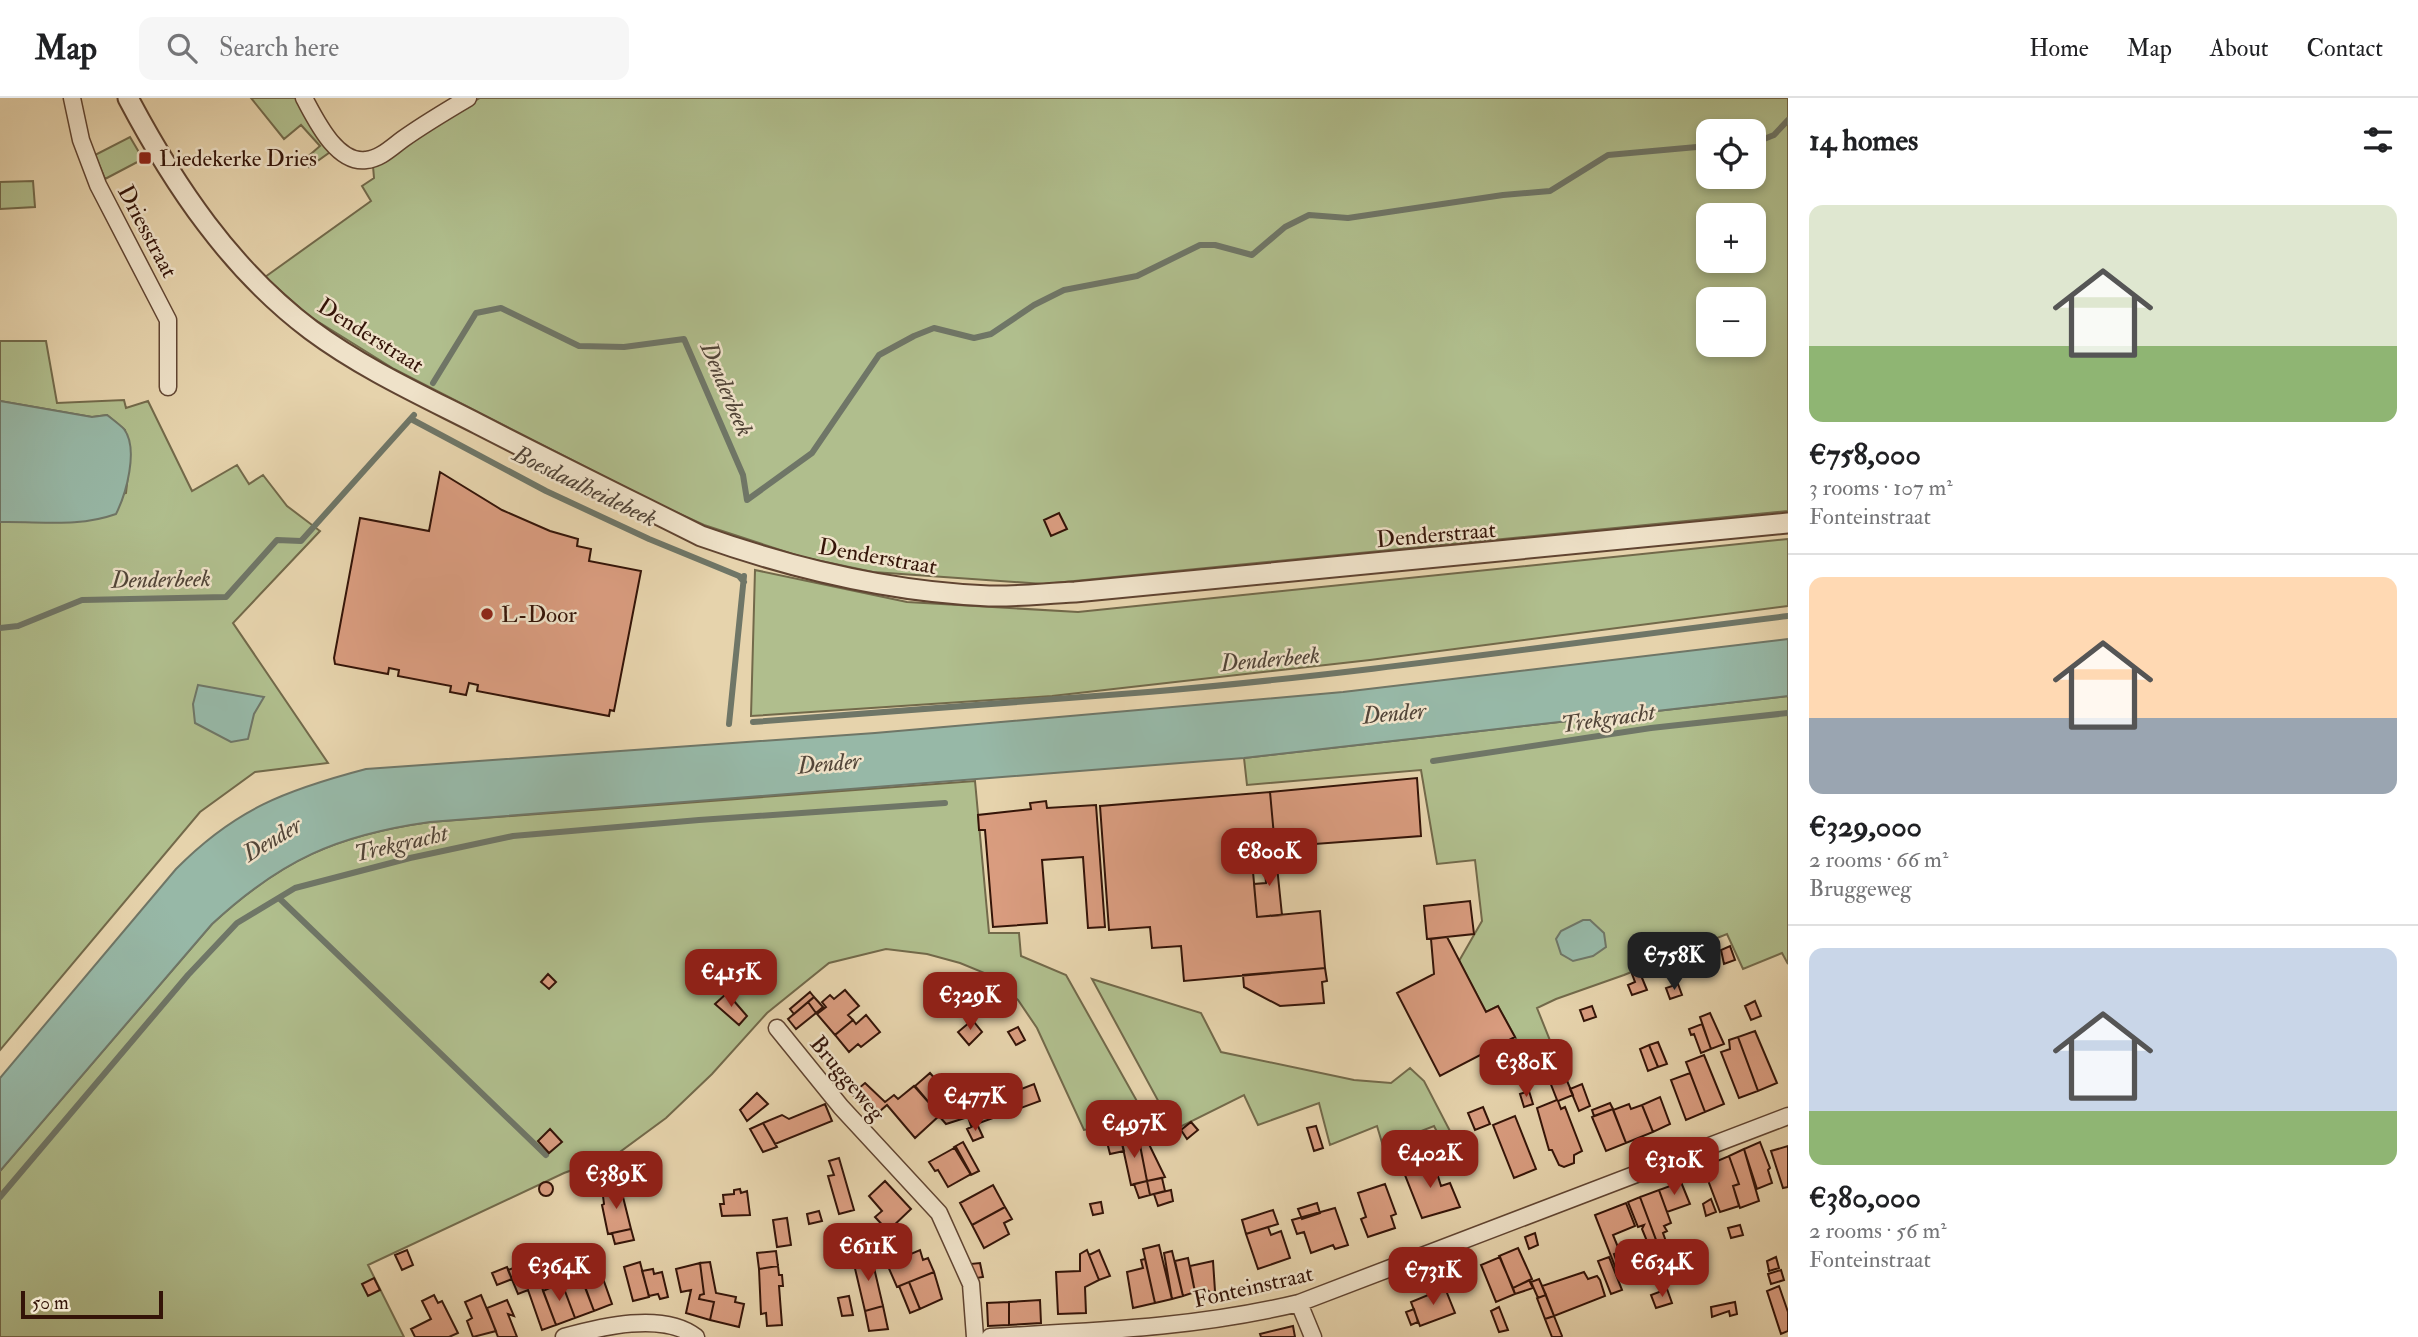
<!DOCTYPE html>
<meta charset="utf-8">
<style>
:root{--surface:#fff;--page:#f6f6f6;--text:#202124;--muted:#757577;--line:#e0e0e0;--accent:#8f2418}
body{margin:0;font-family:"IM FELL Double Pica",serif;background:var(--page);color:var(--text);height:100vh;display:flex;flex-direction:column;font-size:26px;white-space:nowrap}
*{box-sizing:border-box;margin:0}
p{font-size:23px;color:var(--muted)}
.icon{flex:none;width:38px;height:38px;fill:none;stroke:currentColor;stroke-width:2;stroke-linecap:round;stroke-linejoin:round}
.map{position:relative;flex:1;overflow:hidden}
.panel{display:flex;flex-direction:column;background:var(--surface);width:630px}
.panel>*{flex:none}
.controls{position:absolute;left:1696px;top:21px;display:grid;gap:14px}
.controls a{display:grid;place-items:center;width:70px;height:70px;border-radius:14px;background:var(--surface);box-shadow:0 4px 10px #0003;font-size:35px}
.scale{position:absolute;left:21px;bottom:18px;width:142px;box-sizing:border-box;padding-left:7px;border:4px solid #341408;border-top:0;font-size:19px;line-height:24px;white-space:nowrap;color:#341408;-webkit-text-stroke:5px #efe2c9;paint-order:stroke}
.price{position:absolute;translate:-50% -60px;padding:0 16px;border-radius:14px;background:var(--accent);color:#fff;font-size:23px;line-height:46px;filter:drop-shadow(0 2px 4px #0008)}
.price::after{content:'';position:absolute;left:50%;top:42px;width:21px;height:16px;margin-left:-10px;background:inherit;clip-path:polygon(0 0,100% 0,50% 100%)}
.price.on{background:#222;color:#fff}
ul{padding:0;list-style:none}
li{display:grid;align-content:center;gap:14px;height:371px;padding:0 21px}
li+li{border-top:2px solid var(--line)}
li span{display:grid;place-items:center;height:217px;border-radius:14px;color:#555}
li>.icon{margin-inline-start:auto}
span .icon{width:126px;height:126px;fill:#fffc;stroke-width:1}
li b{font-size:30px}
h2{display:flex;justify-content:space-between;align-items:center;height:84px;padding:0 21px;font-size:30px}
header{display:flex;align-items:center;gap:42px;box-sizing:border-box;height:98px;padding:0 35px;background:var(--surface);border-bottom:2px solid var(--line)}
header strong{font-size:33px}
nav{display:flex;gap:38px;margin-inline-start:auto;font-size:24px}
.search{width:490px;height:63px;background:var(--page);display:flex;align-items:center;gap:18px;box-sizing:border-box;padding:0 24px;border-radius:14px;color:var(--muted);font-size:26px}
main{display:flex;flex:1;min-height:0}
.map>svg:first-child{display:block}
</style>
<header>
<strong>Map</strong>
<div class="search"><svg class="icon" aria-label="search" viewBox="0 0 24 24"><circle cx="10" cy="10" r="6"/><path d="M15 15l6 6"/></svg>Search here</div>
<nav><a>Home</a><a>Map</a><a>About</a><a>Contact</a></nav>
</header>
<main>
<div class="map">
<svg width="1788" height="1239" viewBox="0 0 1788 1239">
<rect width="100%" height="100%" fill="#e6d3ac"/>
<filter id="stains"><feTurbulence type="fractalNoise" baseFrequency=".00286" numOctaves="4"/><feColorMatrix values="0 0 0 0 .2 0 0 0 0 .09 0 0 0 0 .02 0 0 0 .5 -.17"/></filter>
<radialGradient id="worn" r=".72"><stop offset=".6" stop-color="#630" stop-opacity="0"/><stop offset="1" stop-color="#630" stop-opacity=".3"/></radialGradient>
<!-- green -->
<path fill="#b0be8d" stroke="#72694a" stroke-width="2" fill-rule="evenodd" d="M251,0H296L333,52L309,69L304,62L320,48L301,27L284,41Z
M480,0H1788V413L1044,486L873,474L802,459L704,427L656,405L394,271L309,218L265,179L371,103L362,88L374,80L373,68L434,26ZM1708,33H1754V79H1708ZM1708,117H1754V163H1708ZM1708,201H1754V247H1708Z
M130,39L143,61L105,81L95,57Z
M33,83L35,109L0,111V84Z
M0,243H46L57,305L124,302L126,310L148,303L192,393L237,367L249,386L263,377L287,408L320,433L233,525L328,665L255,674L200,714L0,952V424H24L126,395L130,357L125,332L107,317L92,319L0,303Z
M1788,441V508L1370,562L1052,598L751,618L755,472L907,504L1078,514Z
M1788,598V866L1782,855L1743,871L1727,836L1624,877L1556,901L1537,910L1555,955L1530,966L1498,908L1486,914L1459,863L1482,823L1475,762L1437,766L1421,672L1247,687L1244,660Z
M975,683L989,835H1019L1021,858L1066,877L1147,1021L1084,1032L1037,930L1018,902L987,876L960,865L927,856L886,851L829,865L767,915L712,976L666,1020L617,1056L564,1075L368,1167L404,1239H0V1073L212,826C281,762 337,737 430,724Z
M1092,881L1201,915L1221,954L1354,982L1391,985L1410,970L1424,983L1463,1058L1452,1063L1434,1028L1383,1048L1377,1028L1330,1047L1319,1005L1258,1027L1244,997L1174,1032Z"/>
<!-- water -->
<path fill="#97b8a7" stroke="#6f7667" stroke-width="2" d="M0,303L92,319L107,317C112,321 119,326 124,331C139,351 126,396 116,416C77,430 40,423 0,424Z
M1788,541V598L1244,660L430,724C337,737 281,762 212,826L0,1073V980L176,771C235,711 286,692 366,671L875,635L1343,594Z
M198,587L264,599L254,616L248,641L231,644L195,625L193,606Z
M1583,822H1590L1604,835L1606,849L1593,858L1573,863L1561,856L1556,841L1561,833Z"/>
<g fill="none" stroke-linecap="round" stroke-linejoin="round">
<!-- stream -->
<path stroke="#6f7667" stroke-width="6" d="M1754,45L1774,37L1788,22
M433,285L476,215L501,210L579,248L624,249L684,241L743,377L747,402L812,355L879,257L914,238L934,230L974,240L991,236L1034,207L1064,192L1137,178L1200,147H1215L1252,157L1285,129L1309,117L1348,120L1503,97L1550,93L1608,57L1708,48
M411,321L546,393L649,441L739,478L744,484
M0,530L18,528L82,502L226,499L277,442L301,443L414,317
M753,624C885,613 1017,604 1148,594C1362,576 1575,544 1788,518
M729,626L744,478
M1433,663L1651,630L1788,615
M279,800L546,1057
M0,1099L188,877L237,825L295,790L410,760L513,738L699,722L945,705"/>
</g>
<!-- building -->
<path fill="#d99c7f" stroke="#341408" stroke-width="2" d="M440,374L502,412L550,433L578,441L577,448L591,451L589,463L641,473L614,613L610,612L609,618L477,593L478,587L469,585L466,597L450,594L451,588L398,578L399,572L389,570L388,576L335,566L334,560L360,420L429,433Z
M1059,415L1067,431L1051,438L1044,422Z
M1417,680L1421,738L1275,749L1270,694Z
M1270,694L1275,749L1251,751L1257,819L1320,813L1325,870L1184,883L1181,848L1152,850L1150,829L1109,832L1100,708Z
M1046,703L1047,710L1096,707L1105,829L1088,830L1083,759L1042,762L1047,825L993,829L985,732H979L978,717L1031,711L1030,705Z
M1275,749L1282,817L1257,819L1254,786L1266,785L1263,751Z
M1470,803L1474,836L1427,841L1424,808Z
M1447,839L1486,914L1498,908L1515,939L1440,978L1397,895L1434,876L1431,841Z
M1730,848L1735,862L1724,866L1721,852Z
M1695,857L1700,868L1691,871L1687,860Z
M1644,869L1645,873L1640,875L1647,892L1632,897L1628,887L1635,884L1632,876Z
M1325,870L1327,883L1322,884L1324,905L1280,908L1244,889L1243,877Z
M548,876L556,884L549,891L541,884Z
M1678,886L1682,897L1670,901L1666,890Z
M845,892L859,908L848,917L853,922L835,937L817,916L826,909L822,904L830,897L834,901Z
M810,894L814,899L794,916L790,911Z
M727,895L747,918L739,927L715,906Z
M814,899L823,909L816,915L808,904Z
M1755,903L1761,918L1751,922L1745,908Z
M808,904L816,915L796,931L788,921Z
M1592,908L1596,919L1584,923L1580,912Z
M1710,915L1724,946L1711,951L1700,919Z
M866,917L880,934L861,949L858,946L849,954L835,937L853,922L856,926Z
M970,924H974L982,934L969,947L958,934Z
M1702,926L1711,951L1701,955L1694,936L1691,937L1689,931Z
M1018,929L1025,942L1016,947L1008,934Z
M1755,933L1777,985L1758,993L1738,939Z
M1738,939L1758,993L1739,1000L1721,954L1730,951L1729,942Z
M1658,944L1667,966L1658,969L1649,947Z
M1649,947L1658,969L1648,973L1640,951Z
M1527,949L1532,957L1510,968L1506,959Z
M1704,957L1724,1006L1705,1014L1686,964Z
M930,975L942,989L935,995L939,1000L931,1007L915,988Z
M1690,975L1705,1014L1686,1022L1671,982Z
M1565,978L1573,997L1558,1003L1561,1011L1565,1009L1582,1053L1574,1057V1065L1564,1069L1559,1067L1552,1052H1549L1537,1010L1557,1002L1550,984Z
M865,985L885,1004L894,997L898,1001L914,988L940,1017L956,1003L968,1019L946,1026L939,1018L915,1040L887,1007L873,1019L852,996Z
M1034,986L1040,1003L971,1028L966,1013Z
M1582,986L1590,1008L1579,1013L1570,991Z
M1529,993L1533,1006L1524,1009L1520,996Z
M757,995L768,1006L747,1023L740,1012Z
M1660,999L1670,1026L1653,1034L1642,1007Z
M1610,1005L1613,1011L1594,1018L1592,1012Z
M825,1006L832,1023L775,1046L763,1025L782,1017L789,1021Z
M1629,1006L1631,1011L1642,1007L1653,1034L1626,1045L1613,1012Z
M1483,1009L1490,1026L1475,1032L1468,1015Z
M1613,1011L1626,1045L1606,1053L1592,1019Z
M1515,1018L1536,1071L1514,1080L1493,1027Z
M1191,1024L1198,1032L1187,1041L1181,1032Z
M763,1025L777,1049L763,1054L750,1031Z
M977,1026L983,1039L973,1043L967,1031Z
M1316,1028L1323,1050L1314,1053L1307,1030Z
M550,1031L562,1044L549,1055L538,1043Z
M1144,1036L1165,1079L1147,1083L1138,1037Z
M1138,1037L1147,1083L1131,1087L1121,1041Z
M1121,1041L1124,1053L1110,1056L1107,1044Z
M963,1044L979,1073L971,1077L954,1049Z
M1760,1044L1770,1070L1768,1072L1772,1085L1757,1091L1744,1051Z
M1788,1048V1089L1783,1090L1771,1053Z
M956,1049L971,1076L948,1089L938,1072L935,1073L929,1064Z
M1744,1051L1759,1103L1740,1110L1733,1088L1739,1086L1729,1058Z
M1729,1058L1739,1086L1733,1088L1739,1108L1720,1114L1703,1069Z
M839,1060L854,1112L839,1116L828,1078L834,1077L829,1063Z
M1433,1062L1441,1088L1450,1085L1460,1109L1422,1120L1403,1072Z
M618,1079L631,1131L608,1136L602,1107L604,1106L603,1098L616,1095L613,1082Z
M1162,1080L1165,1093L1150,1097L1147,1083Z
M885,1083L911,1111L888,1133L875,1119L882,1113L869,1098Z
M1147,1083L1150,1097L1139,1100L1134,1086Z
M1681,1084L1690,1106L1667,1114L1659,1092Z
M539 1091a7 7 0 1 1 14 0a7 7 0 1 1-14 0Z
M1385,1086L1396,1116L1391,1118L1395,1130L1368,1139L1361,1121L1366,1119L1358,1095Z
M993,1087L1005,1109L972,1127L960,1105Z
M740,1091L741,1095L747,1093L750,1117L722,1118L720,1106H724L723,1097L734,1096V1092Z
M1171,1092L1173,1103L1158,1108L1154,1096Z
M1659,1092L1671,1125L1664,1128L1667,1133L1663,1135L1669,1152L1661,1155L1640,1099Z
M1640,1099L1659,1150L1651,1153L1642,1131L1644,1127L1638,1129L1628,1104Z
M1711,1101L1716,1114L1706,1118L1703,1106Z
M1101,1104L1103,1115L1093,1117L1090,1106Z
M1317,1105L1320,1115L1302,1121L1298,1111Z
M1626,1105L1635,1128L1613,1137L1620,1154L1614,1156L1621,1175L1618,1176L1595,1117Z
M1005,1109L1012,1121L1004,1125L1009,1136L984,1150L972,1127Z
M1335,1110L1348,1147L1335,1151L1333,1147L1311,1155L1304,1134L1297,1136L1292,1122Z
M1273,1112L1278,1126L1246,1136L1242,1122Z
M819,1113L822,1123L809,1126L807,1116Z
M787,1120L791,1147L777,1149L773,1122Z
M1740,1127L1743,1137L1731,1140L1728,1130Z
M1268,1129L1271,1137L1281,1133L1290,1160L1258,1171L1246,1136Z
M631,1131L634,1142L615,1146L612,1135Z
M1535,1135L1538,1147L1529,1151L1525,1139Z
M884,1137L887,1146L873,1151L870,1141Z
M1159,1147L1172,1201L1155,1205L1143,1151Z
M1518,1150L1532,1181L1513,1190L1499,1158Z
M407,1152L413,1167L402,1172L395,1157Z
M920,1152L923,1162L928,1160L934,1174L897,1189L887,1166Z
M1087,1152L1099,1182L1085,1189L1086,1215L1058,1216L1056,1174L1080,1173V1156Z
M1099,1152L1110,1178L1099,1182L1089,1157Z
M776,1153L778,1168L759,1171L757,1155Z
M1172,1153L1183,1198L1172,1201L1164,1155Z
M871,1157L883,1208L865,1213L853,1162Z
M1500,1159L1515,1196L1496,1204L1481,1167Z
M1609,1159L1622,1192L1611,1196L1598,1163Z
M1776,1159L1779,1170L1769,1173L1767,1163Z
M1188,1160L1195,1194L1183,1198L1175,1163Z
M1145,1161L1155,1205L1133,1210L1127,1174L1143,1170L1141,1162Z
M532,1163L556,1227L542,1232L528,1192L518,1196L508,1172Z
M1213,1163L1215,1193L1211,1195L1206,1191L1195,1194L1190,1168Z
M640,1164L649,1199L633,1203L624,1169Z
M710,1164L716,1195L736,1199L735,1204L744,1206L739,1229L710,1222L714,1204L699,1201L700,1197L704,1196L700,1165Z
M700,1165L704,1196L700,1197L699,1201L714,1204L710,1222L686,1215L691,1192L681,1194L676,1171Z
M980,1165L983,1179L977,1180L970,1166Z
M591,1168L593,1172L598,1170L601,1175L612,1206L594,1213L579,1172Z
M778,1168L779,1177H782L783,1188H779L782,1227L767,1228L766,1215L761,1216L759,1171Z
M507,1169L512,1181L497,1187L492,1175Z
M653,1171L654,1176L662,1174L668,1199L660,1201L658,1196L649,1198L642,1173Z
M1781,1172L1784,1182L1771,1186L1768,1176Z
M579,1174L594,1213L575,1220L560,1180Z
M934,1174L942,1201L920,1211L909,1184Z
M1584,1174L1588,1181L1597,1178L1600,1182L1605,1198L1554,1218L1542,1188Z
M374,1180L380,1192L368,1198L362,1186Z
M560,1180L575,1220L556,1227L543,1193L552,1189L551,1184Z
M1539,1181L1546,1197L1538,1200L1531,1184Z
M1529,1182L1533,1190L1515,1196L1513,1190Z
M909,1184L920,1211L910,1215L899,1188Z
M1779,1188L1788,1214V1233L1781,1236L1767,1193Z
M1445,1190L1455,1215L1420,1228L1411,1204Z
M1667,1191L1672,1205L1656,1210L1651,1197Z
M434,1197L438,1205L442,1203L458,1235L449,1239H415L411,1231L431,1221L422,1203Z
M481,1197L496,1233L473,1239L467,1223L472,1220L465,1204Z
M1546,1197L1554,1218L1545,1221L1537,1200Z
M849,1198L853,1217L842,1218L838,1200Z
M507,1202L514,1218L508,1216L517,1239H498L487,1210Z
M1040,1202L1041,1225L1009,1227V1204Z
M1009,1204V1227L988,1228L987,1205Z
M1735,1204L1737,1216L1730,1218L1729,1213L1712,1219L1711,1209Z
M883,1208L888,1231L869,1233L865,1213Z
M1499,1209L1508,1232L1499,1234L1491,1213Z
M1414,1211L1418,1224L1411,1227L1406,1214Z
M1554,1218L1562,1238L1561,1239H1552L1545,1221Z
M1293,1228L1295,1239H1261L1260,1236Z"/>
<g fill="none" stroke-linecap="round" stroke-linejoin="round">
<defs>
<path id="minor" d="M72,0L81,42L98,87L168,222V289
M304,0C315,20 336,66 366,62C380,61 392,49 403,41C424,26 446,13 468,0
M777,930L841,1009L939,1115L971,1186L975,1239
M1299,1205L1313,1239
M564,1239C600,1229 663,1213 696,1239
M990,1239C1096,1233 1195,1230 1299,1205L1788,1018"/>
<path id="tertiary" d="M128,0C174,87 231,172 311,232C362,270 421,297 478,326C552,364 627,401 701,438C794,471 891,494 989,498C1017,499 1047,495 1075,494L1788,425"/>
</defs>
<!-- minor casing -->
<use href="#minor" stroke="#604431" stroke-width="19"/>
<!-- tertiary casing -->
<use href="#tertiary" stroke="#604431" stroke-width="23"/>
<!-- minor -->
<use href="#minor" stroke="#efe2c9" stroke-width="16"/>
<!-- tertiary -->
<use href="#tertiary" stroke="#efe2c9" stroke-width="19"/>
</g>
<!-- markers -->
<g fill="#8f2418" stroke="#efe2c9" stroke-width="2.5">
<rect x="138" y="53" width="14" height="14" rx="3.5"/>
<circle cx="487" cy="516" r="7"/>
</g>
<g text-anchor="middle" stroke-width="5" stroke-linejoin="round" paint-order="stroke">
<!-- poi labels -->
<g font-size="23" fill="#341408" stroke="#efe2c9" text-anchor="start">
<text x="159" y="68">Liedekerke Dries</text>
<text x="501" y="524">L-Door</text>
</g>
<!-- street labels -->
<g font-size="23" fill="#341408" stroke="#efe2c9">
<text transform="translate(148 133) rotate(62)" y="8">Driesstraat</text>
<text transform="translate(371 237) rotate(32)" y="8">Denderstraat</text>
<text transform="translate(1436 436) rotate(-5)" y="8">Denderstraat</text>
<text transform="translate(878 458) rotate(10)" y="8">Denderstraat</text>
<text transform="translate(848 980) rotate(50)" y="8">Bruggeweg</text>
<text transform="translate(1253 1188) rotate(-13)" y="8">Fonteinstraat</text>
</g>
<!-- water labels -->
<g font-size="24" font-style="italic" fill="#524538" stroke="#efe2c9">
<text transform="translate(727 291) rotate(67)" y="8">Denderbeek</text>
<text transform="translate(585 388) rotate(26)" y="8">Boesdaalheidebeek</text>
<text transform="translate(161 481) rotate(-1)" y="8">Denderbeek</text>
<text transform="translate(1270 561) rotate(-5)" y="8">Denderbeek</text>
<text transform="translate(1394 615) rotate(-5)" y="8">Dender</text>
<text transform="translate(1608 620) rotate(-8)" y="8">Trekgracht</text>
<text transform="translate(829 665) rotate(-5)" y="8">Dender</text>
<text transform="translate(272 741) rotate(-31)" y="8">Dender</text>
<text transform="translate(401 745) rotate(-13)" y="8">Trekgracht</text>
</g>
</g>
<rect width="100%" height="100%" filter="url(#stains)"/>
<rect width="100%" height="100%" fill="url(#worn)"/>
</svg>
<div class="controls">
<a><svg class="icon" aria-label="locate" viewBox="0 0 24 24"><circle cx="12" cy="12" r="6"/><path d="M12 2v4M12 18v4M2 12h4M18 12h4"/></svg></a>
<a>+</a>
<a>−</a>
</div>
<div class="scale">50 m</div>
<b class="price" style="left:1269px;top:790px">€800K</b>
<b class="price on" style="left:1674px;top:894px">€758K</b>
<b class="price" style="left:731px;top:911px">€415K</b>
<b class="price" style="left:970px;top:934px">€329K</b>
<b class="price" style="left:1526px;top:1001px">€380K</b>
<b class="price" style="left:975px;top:1035px">€477K</b>
<b class="price" style="left:1134px;top:1062px">€497K</b>
<b class="price" style="left:1430px;top:1092px">€402K</b>
<b class="price" style="left:1674px;top:1099px">€310K</b>
<b class="price" style="left:616px;top:1113px">€389K</b>
<b class="price" style="left:868px;top:1185px">€611K</b>
<b class="price" style="left:1662px;top:1201px">€634K</b>
<b class="price" style="left:559px;top:1205px">€364K</b>
<b class="price" style="left:1433px;top:1209px">€731K</b>
</div>
<section class="panel">
<h2>14 homes<svg class="icon" aria-label="filters" viewBox="0 0 24 24"><path d="M4 7h16M4 17h16"/><circle cx="9" cy="7" r="2"/><circle cx="15" cy="17" r="2"/></svg></h2>
<ul>
<li><span style="background:linear-gradient(#dfe7d0 65%,#8fb573 0)"><svg class="icon" aria-label="home" viewBox="0 0 24 24"><path d="M3 11l9-7 9 7M6 9v11h12V9"/></svg></span><div><b>€758,000</b><p>3 rooms · 107 m²</p><p>Fonteinstraat</p></div></li>
<li><span style="background:linear-gradient(#ffd9b3 65%,#9aa5b1 0)"><svg class="icon" aria-label="home" viewBox="0 0 24 24"><path d="M3 11l9-7 9 7M6 9v11h12V9"/></svg></span><div><b>€329,000</b><p>2 rooms · 66 m²</p><p>Bruggeweg</p></div></li>
<li><span style="background:linear-gradient(#c9d6e8 75%,#8fb573 0)"><svg class="icon" aria-label="home" viewBox="0 0 24 24"><path d="M3 11l9-7 9 7M6 9v11h12V9"/></svg></span><div><b>€380,000</b><p>2 rooms · 56 m²</p><p>Fonteinstraat</p></div></li>
</ul>
</section>
</main>
